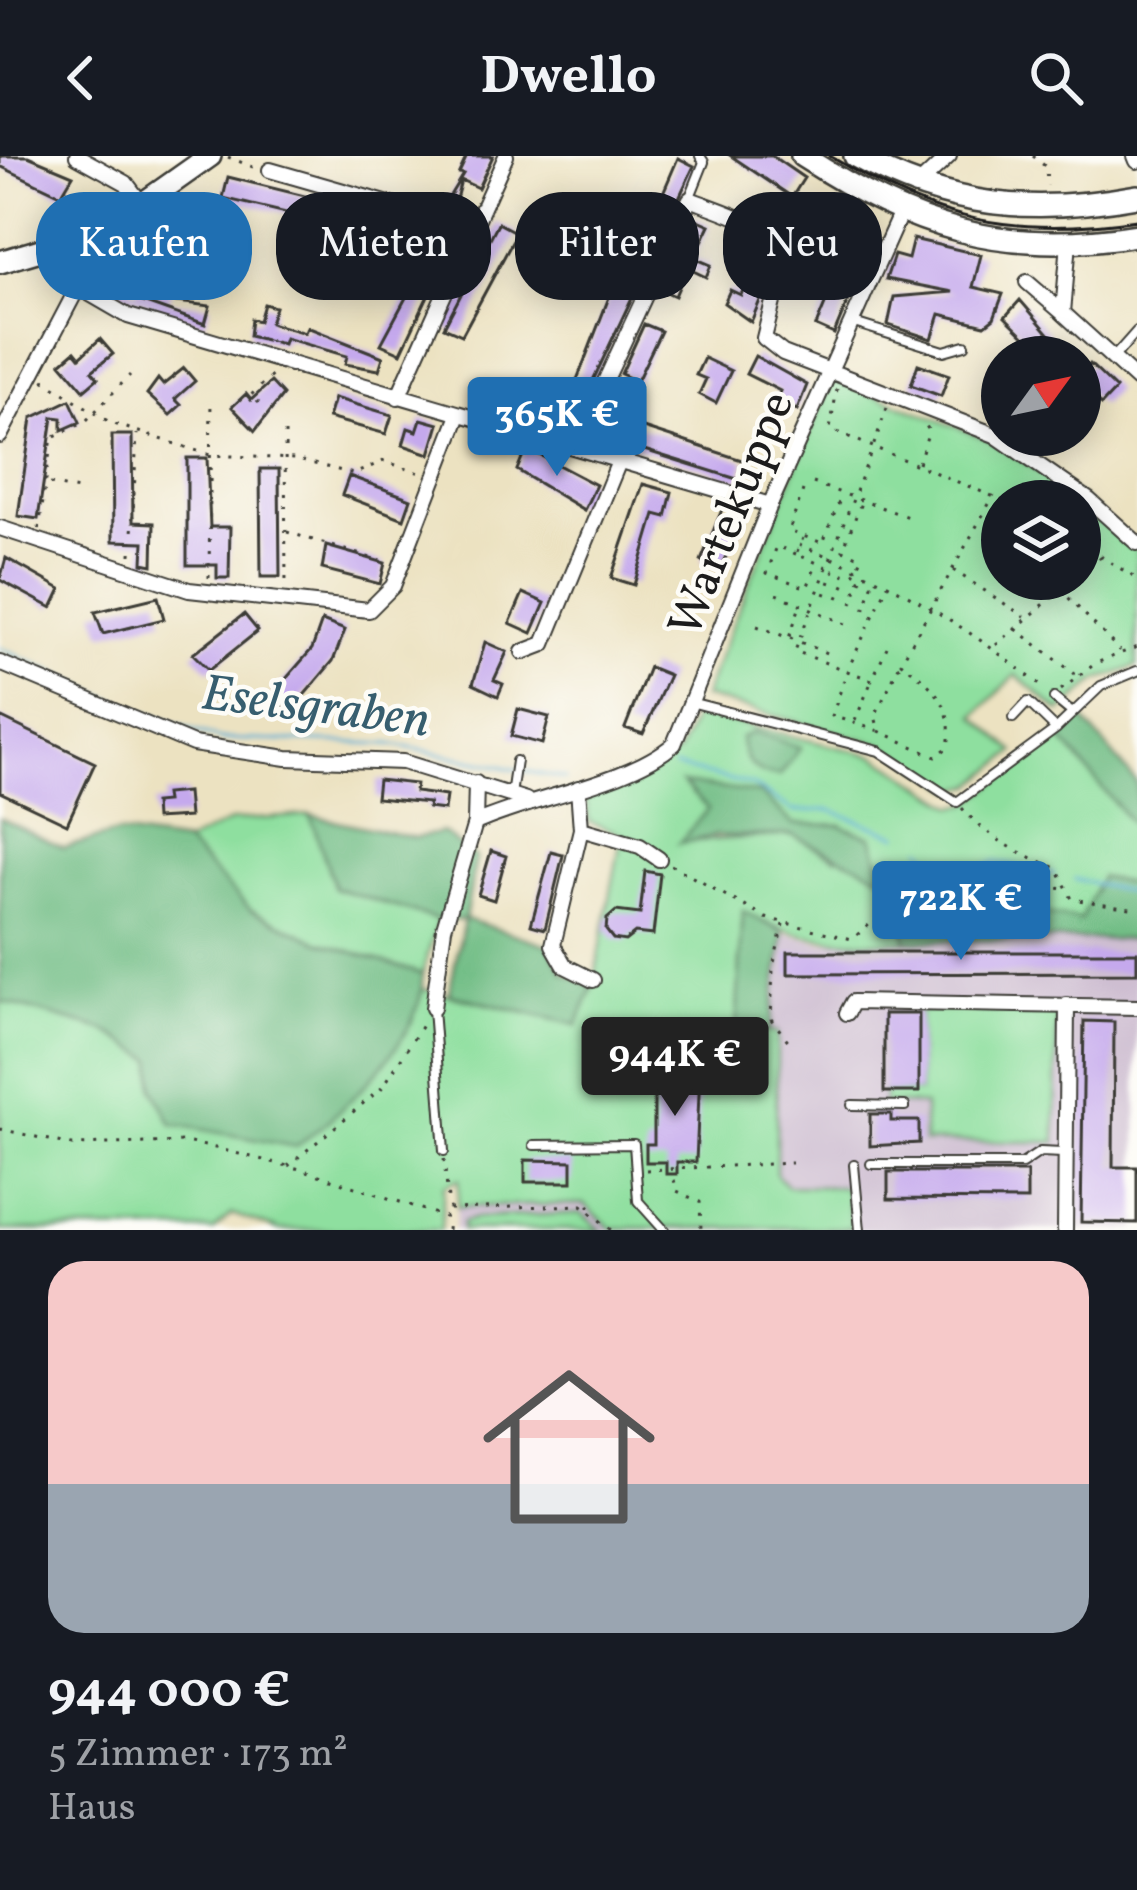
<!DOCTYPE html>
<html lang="de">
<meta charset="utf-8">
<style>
:root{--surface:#171b24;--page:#20242c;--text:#f1f3f6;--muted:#9ea1a6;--line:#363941;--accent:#1f6fb2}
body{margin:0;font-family:Vollkorn,serif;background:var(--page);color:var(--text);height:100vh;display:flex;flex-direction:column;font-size:45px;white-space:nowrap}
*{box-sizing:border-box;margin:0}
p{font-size:39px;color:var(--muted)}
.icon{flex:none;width:66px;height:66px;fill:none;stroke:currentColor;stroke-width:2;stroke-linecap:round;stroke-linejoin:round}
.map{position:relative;height:1074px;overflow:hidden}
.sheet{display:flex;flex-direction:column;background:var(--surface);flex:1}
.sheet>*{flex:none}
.guide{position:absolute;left:36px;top:36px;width:1065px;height:108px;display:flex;gap:24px}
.needle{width:78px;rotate:57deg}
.controls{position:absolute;left:981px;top:180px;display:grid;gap:24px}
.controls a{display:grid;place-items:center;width:120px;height:120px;border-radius:50%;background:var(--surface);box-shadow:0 6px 30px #0003;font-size:60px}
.price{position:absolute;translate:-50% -102px;padding:0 27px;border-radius:12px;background:var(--accent);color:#fff;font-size:39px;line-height:78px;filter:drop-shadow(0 3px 6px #0008)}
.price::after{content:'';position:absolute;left:50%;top:72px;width:36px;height:27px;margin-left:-18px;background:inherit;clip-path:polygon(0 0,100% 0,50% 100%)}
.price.on{background:#222;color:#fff}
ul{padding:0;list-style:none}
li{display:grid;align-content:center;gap:24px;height:636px;padding:0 48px}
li+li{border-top:3px solid var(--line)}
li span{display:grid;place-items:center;height:372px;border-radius:36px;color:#555}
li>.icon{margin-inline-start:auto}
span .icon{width:216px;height:216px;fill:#fffc;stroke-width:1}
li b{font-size:51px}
.tag{padding:0 42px;border-radius:48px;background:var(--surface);box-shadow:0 6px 30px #0003;font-size:42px;line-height:108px}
.tag.on{background:var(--accent);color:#fff}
header{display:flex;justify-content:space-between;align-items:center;height:156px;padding:0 48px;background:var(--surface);font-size:54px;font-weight:700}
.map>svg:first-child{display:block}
</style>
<header><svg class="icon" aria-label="back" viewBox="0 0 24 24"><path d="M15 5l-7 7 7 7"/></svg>Dwello<svg class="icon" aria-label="search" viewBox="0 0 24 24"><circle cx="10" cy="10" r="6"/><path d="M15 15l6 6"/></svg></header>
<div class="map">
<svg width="1137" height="1074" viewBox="0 0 1137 1074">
<rect width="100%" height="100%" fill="#fdfcf7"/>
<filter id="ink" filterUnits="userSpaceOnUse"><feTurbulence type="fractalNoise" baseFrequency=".00833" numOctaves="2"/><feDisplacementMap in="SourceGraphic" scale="24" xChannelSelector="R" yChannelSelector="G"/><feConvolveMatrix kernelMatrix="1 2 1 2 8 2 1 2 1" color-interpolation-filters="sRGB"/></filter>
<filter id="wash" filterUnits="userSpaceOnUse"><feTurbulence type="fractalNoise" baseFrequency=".004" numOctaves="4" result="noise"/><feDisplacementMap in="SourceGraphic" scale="48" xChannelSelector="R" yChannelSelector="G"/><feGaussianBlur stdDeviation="2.7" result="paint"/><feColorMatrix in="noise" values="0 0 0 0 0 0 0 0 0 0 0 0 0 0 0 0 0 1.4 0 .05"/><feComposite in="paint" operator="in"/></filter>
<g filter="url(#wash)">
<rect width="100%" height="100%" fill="#ece2c1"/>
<!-- industrial -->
<path fill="#cebed1" d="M784,777L821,786L1137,783V1074H454L471,941L598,875L770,873Z"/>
<!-- green -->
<path fill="#8edf9f" stroke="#557e5e" stroke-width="3" fill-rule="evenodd" d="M832,222L995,286L1084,345L1137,393V510L1097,525L1060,556L1016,519L975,560L1015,596L974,629L956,634L881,588L703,541ZM1002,345H1080V423H1002Z
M696,558L876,600L955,650L968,648L1059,580L1137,674V729L1100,722L1081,764L997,750L949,757L899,754L907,785C840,786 803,787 743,756L736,877L777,876L776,1018L787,1030L846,1031L852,1072H611L584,1048L457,1051L459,1023L444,1030L441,1074H279L232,1058L213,1074H0V845L104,874L153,904L154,933L411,868L423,833L577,869L593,831L622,678L589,666L585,640L678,597ZM761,638L793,668L840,669L836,702L792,679L680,686L708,653Z
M310,659L335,732L438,764L422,818L318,785L251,754L185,687L232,665Z
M919,854L1052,855L1057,860L1056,986H924V949L884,948V936H919Z
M581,1057L601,1074H462L463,1066L476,1062Z"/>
<!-- forest -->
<path fill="#72be86" stroke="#476d51" stroke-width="3" d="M1079,558L1137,627V674L1059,580Z
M754,576L801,591L780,620C755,619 742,606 741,581Z
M682,627L761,638L793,668L840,669L872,681L884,721L792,679L714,680L679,687L708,653Z
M310,659L415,682L442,676L476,702L465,763L548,789L563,816L593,831L577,869L449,838L464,764H438L335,732Z
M0,662L63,692L117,677L185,687L251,754L318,785L422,818C427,881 342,955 296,991L172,968L154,933L153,903L104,874L0,845Z
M1100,721L1137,729V783L907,785L898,754L949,757L997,750L1081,764Z
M743,755L784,777L770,873L736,878Z"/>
<!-- water -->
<path fill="#58aed4" stroke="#3a6578" stroke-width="3" d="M924,700L945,715L969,710L977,720L975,727L935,734L897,724L894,716Z"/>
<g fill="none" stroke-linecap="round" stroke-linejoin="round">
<!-- stream -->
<path stroke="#58aed4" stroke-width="3" d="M0,492L132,553L220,583L390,588L565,623
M675,611L752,629L793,655L830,654L898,679
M922,692L945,715
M974,715L995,706L1054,718
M1075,723L1137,738"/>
</g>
<g id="blocks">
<!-- building -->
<path fill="#c5a9ed" d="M0,0H28L73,19L61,39L0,10Z
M467,0H493L478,32L461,24L453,54L443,51L463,18L459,17Z
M731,0H772L804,22L792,41Z
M678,2L694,10L588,235L575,229L613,131L619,133L630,114Z
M228,21L366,55L362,75L223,42Z
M812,52L844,63L832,99L862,111L834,178L816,170L838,117L810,108L817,87L802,82Z
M166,62L174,73L154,86L164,101L143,114L136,102L145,97L135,82Z
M694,62L710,69L694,102L711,109L706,121L687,112L675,140L660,133Z
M498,67L517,77L462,179L444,171Z
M913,83L981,99L973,131L1003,138L994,162L985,169L940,158L932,183L888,169L894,141L953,136L886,123L894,99L908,103Z
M743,91L771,105L755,139L761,142L751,166L724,147L730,134L741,139L749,119L734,112Z
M417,121L433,129L401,197L381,188Z
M165,122L174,126L168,145L210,150L205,168L123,139L118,131L127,126L135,138L139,127L160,135Z
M1020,144L1058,188L1046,201L1005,161Z
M264,148L275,151L270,167L305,177L307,171L383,201L379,214L345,208L347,200L285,182L283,188L249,180L251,163L259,165Z
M644,168L661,175L637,225L621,218Z
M100,183L113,198L92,215L98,222L84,234L61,207L75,195L80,201Z
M755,200L807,229L797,254L776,245L780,235L746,218Z
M704,202L731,215L716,247L699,238L706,223L696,219Z
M918,208L949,219L941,240L911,229Z
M1090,208L1116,233L1101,249L1080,229V218Z
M184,212L195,225L175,243L181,249L170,259L147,238L158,223L163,229Z
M271,226L283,239L255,275L232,251L246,238L251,244Z
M489,230L526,242L521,260L483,249Z
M548,241L579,254L569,277L538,264Z
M334,242L392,259L386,278L328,262Z
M70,244L80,266L62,274V262L53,261L38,363L18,360L32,262Z
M603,259L745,305L740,324L596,279Z
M421,263L439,268L430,298L403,289L408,272L417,275Z
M112,279H132L133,366L154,367L153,409L143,407L144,386L113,385Z
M526,292L596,329L584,354L517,314Z
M187,302H207L210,371H230L229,422H217V409H187Z
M260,313H279L280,421H261Z
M349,320L411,343L404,363L342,339Z
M643,328L672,336L666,361L655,358L634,429L611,422Z
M723,351L747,359L720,412L701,405Z
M326,390L385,407L380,428L322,413Z
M6,402L61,433L52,452L0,424Z
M523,437L545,447L532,477L510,467Z
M158,441L164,463L103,478L95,456Z
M244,458L258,475L209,514L193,498Z
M322,465L345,474L333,505L289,557L271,540L312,493Z
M485,486L507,496L494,524L503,528L498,540L473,528Z
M649,511L669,519L643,578L625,572Z
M518,553L549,561L542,588L511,580Z
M0,561L95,607L67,668L0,636Z
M378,624L416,628L415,636L446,640L444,654L428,652L429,647L376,642Z
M187,636L189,661L155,663L154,647L166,646L165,638Z
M491,695L506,700L494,744L478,739Z
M551,696L563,699L545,773L531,769Z
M645,715L660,718L653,779L635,777L625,785L613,783L606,774L607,763L616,755L640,758Z
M788,796H1137V817L788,818Z
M884,858H919V936H884Z
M1084,865L1114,866L1113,1011H1137V1067L1081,1066Z
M654,915H700L696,1006H677V1018H666V1006H646V988H654Z
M870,958H891V965H919V987L870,990Z
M525,1004L572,1005V1026H525Z
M888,1016H1027V1044L888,1043Z"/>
</g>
</g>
<g filter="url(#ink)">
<use href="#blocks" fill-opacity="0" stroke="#3b3a35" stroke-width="3"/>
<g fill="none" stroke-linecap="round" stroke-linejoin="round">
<defs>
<path id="service" d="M690,41L704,6L700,0
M854,167L944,195L965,189
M1114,201L1137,175
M1054,542L1071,556
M694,547L879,595L957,646L1056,573L1101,530L1137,515
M1013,562L1028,546L1056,573
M511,639L516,605
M433,853L444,995
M852,949L905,950
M534,989L634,988L638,1045L664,1074
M871,1008H1022L1040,996L1063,997
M854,1009L860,1074"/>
<path id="minor" d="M77,0L126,27L144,51
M1135,0L1137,5
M270,14L473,72
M915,32L949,0
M1069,86L1063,157L1137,224
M70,88L78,131L128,160L770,349
M1027,126L1063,157
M398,241L506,0
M0,280L78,131
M575,290L690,43C719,55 774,68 784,102L764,182L783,197L995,279L1089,344L1137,387
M0,372L189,434L369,454L393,430L459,259
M523,496L544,488L620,303
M0,507L193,588L287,602L403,606L526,644
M578,632L581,673L640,690L659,703
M475,667L476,627
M581,673L553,789L565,810L593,824
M433,852L444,772L475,667C533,641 629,627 674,588L770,349L900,58
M847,857L853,846L1137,851
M1065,1074L1067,849"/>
<path id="secondary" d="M802,0C914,72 1002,101 1137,79
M855,0C949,52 1032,59 1137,40
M0,106L104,75L210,0"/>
</defs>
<!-- service casing -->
<use href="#service" stroke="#3b3a35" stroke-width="12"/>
<!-- minor casing -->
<use href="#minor" stroke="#3b3a35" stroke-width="18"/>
<!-- secondary casing -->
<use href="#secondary" stroke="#3b3a35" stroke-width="26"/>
<!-- path -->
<path stroke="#3b3a35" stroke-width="3" stroke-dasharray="3 9" stroke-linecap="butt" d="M1033,0L1046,11L1047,30
M228,1L258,13
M44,224L111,267L210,299L294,303L354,318L384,305L423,318
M837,233L830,273L873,291L795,495L847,515L889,427
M259,247L251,239L277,215
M887,252L873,291L1004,345
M285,277L286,431
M918,307L929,275L924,266
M813,327L908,361
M50,328L83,335
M803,334L789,375L823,387L839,346
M39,373L52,281L84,267L130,219
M287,376L387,407
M803,382L796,398L834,414
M1080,387L1137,423
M799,389C891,423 970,472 1046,534
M796,398L777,390L767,417L807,432L817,407
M131,399L137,278
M953,414L1025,461
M1080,418L1102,400
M209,422L211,242
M860,424L872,429L864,455
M1062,433L1074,423
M777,438L848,469
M825,439L834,414L848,420
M838,442L847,422
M852,448L860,424L853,421L862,402L843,394L862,344
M757,470L789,482L800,450
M1016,473L1075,518
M790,482L834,500
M996,489L1061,434L1120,495
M887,491L872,524L847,515L832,560L879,575L875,560L900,508
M1061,534L1096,507L1137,491
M855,565L872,524
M879,575L936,601L948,591C955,547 933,531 901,506L994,339
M962,652C989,683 1020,698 1057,712L1072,743L1137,753
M671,709L766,762L852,783L886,755L955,749L992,727L1067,733
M783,768L773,811L771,863L790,887
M0,973L72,989L185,986L215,992L304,1014L448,1062
M444,1003L449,1053
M288,1010L383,931L424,866
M671,1012L677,1035L700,1046L701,1074
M646,1014L792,1007
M588,1051L597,1044
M449,1053L582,1049L611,1074
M447,1074L448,1063"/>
<!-- service -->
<use href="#service" stroke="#fff" stroke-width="8"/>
<!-- minor -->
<use href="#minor" stroke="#fff" stroke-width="14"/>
<!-- secondary -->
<use href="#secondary" stroke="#fff" stroke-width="21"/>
<!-- tram -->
<path stroke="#1c1c1c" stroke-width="3" d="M830,0C934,65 1015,82 1137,64"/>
</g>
</g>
<g text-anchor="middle" stroke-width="9" stroke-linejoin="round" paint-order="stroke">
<!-- street labels -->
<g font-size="48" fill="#1c1c1c" stroke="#fdfcf7">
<text transform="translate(729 357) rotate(-68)" y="17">Wartekuppe</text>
</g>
<!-- water labels -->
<g font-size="51" font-style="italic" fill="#375e6f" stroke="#fdfcf7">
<text transform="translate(316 548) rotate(7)" y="18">Eselsgraben</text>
</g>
</g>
</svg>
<div class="controls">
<a><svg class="needle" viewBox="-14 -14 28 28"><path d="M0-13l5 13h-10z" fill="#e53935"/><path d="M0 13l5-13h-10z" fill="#9ea1a6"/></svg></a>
<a><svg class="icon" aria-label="layers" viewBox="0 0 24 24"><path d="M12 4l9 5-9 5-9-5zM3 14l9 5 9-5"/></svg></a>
</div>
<b class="price" style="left:557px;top:323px">365K €</b>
<b class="price" style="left:961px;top:807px">722K €</b>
<b class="price on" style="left:675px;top:963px">944K €</b>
<div class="guide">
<a class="tag on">Kaufen</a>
<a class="tag">Mieten</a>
<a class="tag">Filter</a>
<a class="tag">Neu</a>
</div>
</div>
<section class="sheet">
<ul>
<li><span style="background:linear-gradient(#f6c9c9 60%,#9aa5b1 0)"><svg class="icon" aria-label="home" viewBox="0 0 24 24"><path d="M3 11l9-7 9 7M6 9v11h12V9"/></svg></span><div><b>944 000 €</b><p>5 Zimmer · 173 m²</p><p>Haus</p></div></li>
</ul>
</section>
